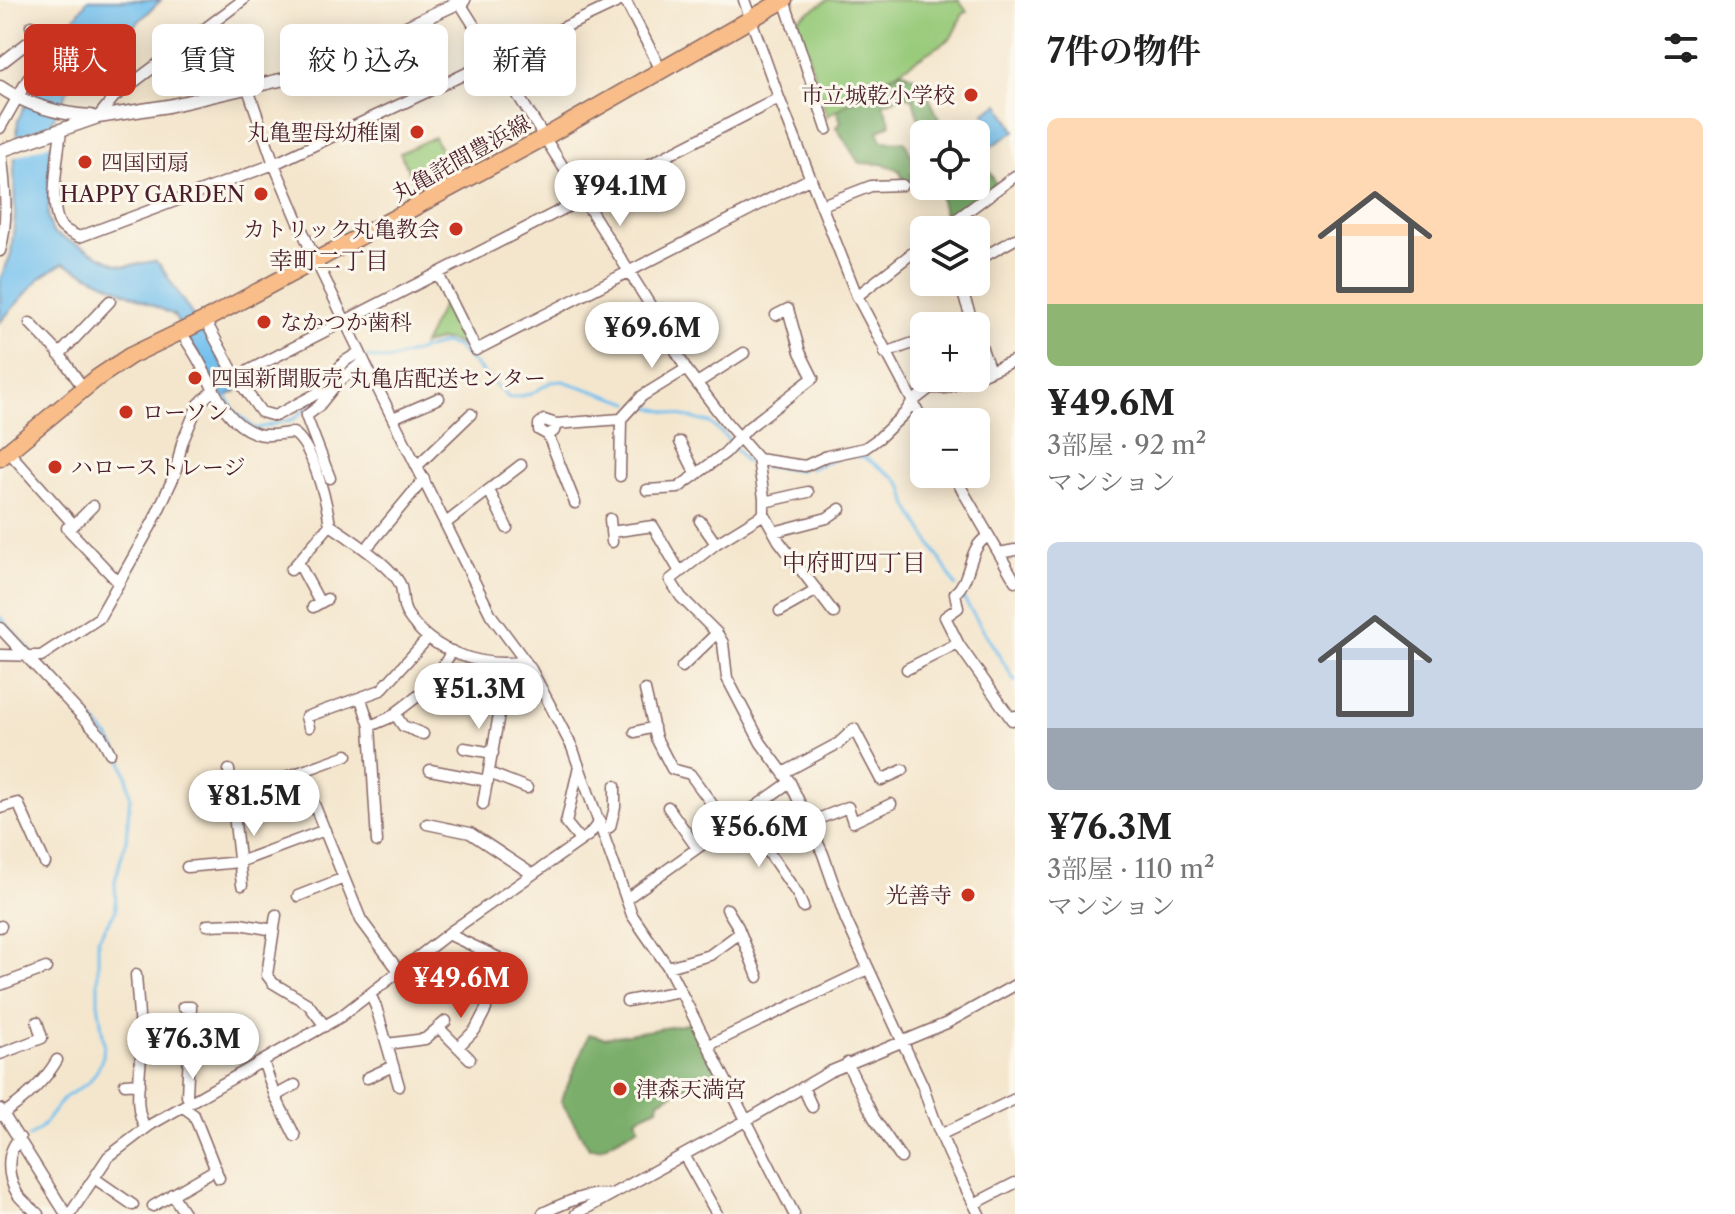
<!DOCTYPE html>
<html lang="ja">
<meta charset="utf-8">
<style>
:root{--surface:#fff;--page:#f6f6f6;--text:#222;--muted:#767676;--accent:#c8321e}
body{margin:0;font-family:"Libre Caslon Text","Noto Serif JP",serif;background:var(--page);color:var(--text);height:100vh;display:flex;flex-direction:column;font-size:30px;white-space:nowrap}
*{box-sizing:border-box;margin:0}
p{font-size:26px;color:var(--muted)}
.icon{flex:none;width:44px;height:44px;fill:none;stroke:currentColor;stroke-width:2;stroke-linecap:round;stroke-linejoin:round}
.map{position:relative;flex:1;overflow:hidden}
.sheet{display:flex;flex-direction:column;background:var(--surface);width:720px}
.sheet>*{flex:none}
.top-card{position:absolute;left:24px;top:24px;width:760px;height:72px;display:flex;gap:16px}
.fabs{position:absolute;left:910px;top:120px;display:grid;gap:16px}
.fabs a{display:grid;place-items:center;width:80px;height:80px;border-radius:12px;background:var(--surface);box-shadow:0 4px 20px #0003;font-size:40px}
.price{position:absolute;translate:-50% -68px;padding:0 18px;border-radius:28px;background:#fff;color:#222;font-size:26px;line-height:52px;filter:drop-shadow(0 2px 4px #0008)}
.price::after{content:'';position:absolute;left:50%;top:48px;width:24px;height:18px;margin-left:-12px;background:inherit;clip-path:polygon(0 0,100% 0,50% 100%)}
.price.current{background:var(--accent);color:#fff}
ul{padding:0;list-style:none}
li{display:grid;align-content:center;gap:16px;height:424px;padding:0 32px}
li span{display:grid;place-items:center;height:248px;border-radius:12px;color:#555}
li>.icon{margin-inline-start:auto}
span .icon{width:144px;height:144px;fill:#fffc;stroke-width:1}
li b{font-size:34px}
h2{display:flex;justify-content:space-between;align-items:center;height:96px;padding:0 32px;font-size:34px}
.pill{padding:0 28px;border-radius:12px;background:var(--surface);box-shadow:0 4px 20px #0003;font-size:28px;line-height:72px}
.pill.current{background:var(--accent);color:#fff}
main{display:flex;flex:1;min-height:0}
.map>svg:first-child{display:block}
</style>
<main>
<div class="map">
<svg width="1015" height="1214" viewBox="0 0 1015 1214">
<rect width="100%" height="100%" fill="#fbf7ec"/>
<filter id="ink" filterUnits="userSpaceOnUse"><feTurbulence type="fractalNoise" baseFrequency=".0125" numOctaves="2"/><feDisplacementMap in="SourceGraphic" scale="16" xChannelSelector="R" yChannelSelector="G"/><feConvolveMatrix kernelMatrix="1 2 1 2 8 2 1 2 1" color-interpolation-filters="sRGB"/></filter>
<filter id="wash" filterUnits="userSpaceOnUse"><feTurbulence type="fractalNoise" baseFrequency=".006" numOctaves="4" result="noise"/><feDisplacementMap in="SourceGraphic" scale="32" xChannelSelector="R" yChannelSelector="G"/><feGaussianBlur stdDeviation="1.8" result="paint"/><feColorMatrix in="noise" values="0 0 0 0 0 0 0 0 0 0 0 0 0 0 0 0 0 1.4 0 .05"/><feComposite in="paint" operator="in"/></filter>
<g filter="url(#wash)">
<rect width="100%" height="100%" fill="#f4e6cd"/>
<!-- green -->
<path fill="#98ca7a" stroke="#717452" stroke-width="2" d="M828,0H959L967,12L963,14L951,38L827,116L797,19Z
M434,137L449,167L416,186L400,153Z
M446,298L472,350L469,351C454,338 440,337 423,345Z"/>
<!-- forest -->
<path fill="#7aae6a" stroke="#62664a" stroke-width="2" d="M901,71L921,80L946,134H924V138L913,99L904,95L883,104L891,124L878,131L882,141L905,142L918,170L911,174V181L905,183L899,170L882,164L859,163L836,127L841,122L837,110Z
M976,158L986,165L996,184L946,221L937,186H976Z
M693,1023L717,1070L659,1101L658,1108L636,1118L639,1127L601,1148H589L561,1101L589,1034L604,1038Z"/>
<!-- water -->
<path fill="#74c1ee" stroke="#5f708c" stroke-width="2" d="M88,0H161L67,91L52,121L48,219L53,233L117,264L125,266L155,261L160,265L209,341L237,391L224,397L174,315L63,263L40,278L0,322V279L11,255L15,216L14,168L18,120L40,72L61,36Z
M999,104L1015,131L981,153L976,144V134H973L989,123L984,113Z"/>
<!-- pier -->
<path fill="#f4e6cd" d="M56,123L53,143L10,159L11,139Z"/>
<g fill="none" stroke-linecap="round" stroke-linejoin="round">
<!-- stream -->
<path stroke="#74c1ee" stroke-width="3" d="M366,357L389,360L444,343L456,346L509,398L531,394L551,382L563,381L630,403
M225,394L235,412L255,429L294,419L319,397
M638,404L710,423L725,436L745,461L756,466L801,470
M851,456L864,457L896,478L903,487L908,506L956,586
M809,469L839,458
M960,593L1015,681
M0,617L31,651
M29,1137L40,1129L64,1098L89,1082L98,1069L103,1056L104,1043L98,1002V939L116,910L115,881L126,840L130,797L127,776L120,755L110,739L38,660"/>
</g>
</g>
<g filter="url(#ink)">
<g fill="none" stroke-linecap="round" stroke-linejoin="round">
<defs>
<path id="minor" d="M458,0L655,313L686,369L726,422L758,459L764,498V514L717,543L670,580L681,597L717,633L723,643L727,678L761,743L790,782L823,854L846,920L923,1086C936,1130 958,1173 979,1214
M625,0L661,70
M744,0L779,98L857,296L924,423
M784,0L827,129
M0,64L35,37L31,26
M248,89L274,164L309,246L367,367L491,615L531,669L572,747L632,915L668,967L794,1214
M98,117L114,97L243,0
M0,128L36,65
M61,130C59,152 47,211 62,227C67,232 74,234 79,237L274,164L622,0
M822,205L871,186L902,185
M942,230L1015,176
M976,248L979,246L983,257L1015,239
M0,251C9,219 5,183 1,151
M438,274L476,350L811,178
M959,282L974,326
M857,296L924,244
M205,320L236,377L779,98
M30,323L58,352L84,389
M181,332C189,345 198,357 204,371C216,394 228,424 255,433C267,438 280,433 293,433C312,443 327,503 330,525C348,537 391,565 400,584C404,593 401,605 407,614C431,652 483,669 525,661
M976,332L990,371
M885,353L924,339
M59,355L110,301
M236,377L261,412L275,416L316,394L345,361L360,352
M976,377L1015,360
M697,383L744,353
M393,418L439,398
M556,424L554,431L548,435L539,430V424L544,420L556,424L621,419
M548,435L575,503
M680,442L696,474
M8,451L74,525L93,506
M758,459L805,466L827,456L865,448L879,438L905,413L912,402L930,388H946L973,378
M417,466L471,414
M953,474L1015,581
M620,476L621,419L642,396L686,369
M330,478L306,416L318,407L338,382L364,361
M489,490L507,528
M647,490L678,488L725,453L748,428L813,378L800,352L788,309L776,315
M764,502L808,492
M764,514L779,541L834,613
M610,519L612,542
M700,521L716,544
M446,523L521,465
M67,528L119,583
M611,532L653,526L680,572
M774,532L827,518L840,509
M989,536C967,546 973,578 955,593L958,608L945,617L959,645L1012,720L1015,716
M370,544L424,479
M999,553L1015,550
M298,562L320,603
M291,570L330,525
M313,607L327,599
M780,611L817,590
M0,628L101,736L110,753
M0,655L41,656L99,618L153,522L175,474L182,443L198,405L213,390
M682,667L717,633
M907,669L958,643
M645,690L656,738L672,769L690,774L728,826
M361,699L370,726L377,842
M395,714L403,726L423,734
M370,726L389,718L431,686L452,651
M309,727L306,717L381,690L428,638
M635,732L654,727
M464,748L493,753
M579,766L566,823L580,840
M229,770L242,885
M430,770L488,781
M301,772L361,920L399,971
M489,773L527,788
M783,773L839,743L854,729L881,780L903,770
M232,797L347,755
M483,804L508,664
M668,807L697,848
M0,808L18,803L45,863
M743,815L798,895L803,907
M808,823L848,807L853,822L891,804
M427,824L470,833L532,874
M603,830L610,827L615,807V786
M187,867L239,862L325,830
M298,896L344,878
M626,899L790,782
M727,909L738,927L758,977
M276,915L267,975L273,983L308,1004L325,1026
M207,925L240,924L274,930
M0,927L1,926
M448,934L499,958
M668,967L710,955L740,933
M136,975C138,1001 140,1027 141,1052C141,1075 132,1109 146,1128
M0,985L46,968
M370,994L376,1007L399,1086
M627,1001L680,991
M183,1007H191L187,1096L190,1102
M438,1027L470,1059
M140,1036H153
M387,1044L425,1039L446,1021
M709,1045L868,969
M458,1047L475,1030L486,1009
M0,1054L42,1038L37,1022
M263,1061L275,1096L295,1136
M847,1063L874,1118L901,1158
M367,1078L393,1066
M125,1084L140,1083
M803,1087L812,1107
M275,1096L295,1085
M183,1107L194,1115L219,1178
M0,1109L66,1214
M0,1116C23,1101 43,1084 57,1060
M942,1134L1015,1099
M20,1138C5,1152 7,1178 18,1195C23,1202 32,1208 38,1214
M684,1155L717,1214
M94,1178L133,1205
M172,1194L185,1214
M974,1204L1015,1183
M153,1206L216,1169
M543,1213C562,1204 589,1191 610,1195
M70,1214L108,1157L150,1125L340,1017L453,930L589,835L600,821
M576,1214L747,1120L829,1072L947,1023L1015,985"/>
<path id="tertiary" d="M0,87C27,105 58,114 91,116
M0,151L98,117L168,106L306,74L464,0"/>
<path id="primary" d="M0,458L97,378L130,356L205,320L545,137L784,0"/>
</defs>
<!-- minor casing -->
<use href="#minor" stroke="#866564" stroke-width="13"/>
<!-- tertiary casing -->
<use href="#tertiary" stroke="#866564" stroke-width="15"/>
<!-- primary casing -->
<use href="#primary" stroke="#866564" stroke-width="19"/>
<!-- minor -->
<use href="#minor" stroke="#fff" stroke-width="10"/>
<!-- tertiary -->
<use href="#tertiary" stroke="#fff" stroke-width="12"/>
<!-- primary -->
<use href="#primary" stroke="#f8bd88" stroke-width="16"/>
</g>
</g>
<!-- markers -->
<g fill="#c8321e" stroke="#fbf7ec" stroke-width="3">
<circle cx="971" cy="95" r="8"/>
<circle cx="417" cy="132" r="8"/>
<circle cx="85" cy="162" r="8"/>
<circle cx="261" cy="194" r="8"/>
<circle cx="456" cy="229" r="8"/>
<circle cx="264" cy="322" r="8"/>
<circle cx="195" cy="378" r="8"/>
<circle cx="126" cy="412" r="8"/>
<circle cx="55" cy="467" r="8"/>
<circle cx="968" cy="895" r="8"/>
<circle cx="620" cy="1089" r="8"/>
</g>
<g text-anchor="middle" stroke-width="6" stroke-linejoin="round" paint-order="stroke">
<!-- poi labels -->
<g font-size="22" fill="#4a1f2b" stroke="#fbf7ec" text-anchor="start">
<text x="955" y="103" text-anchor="end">市立城乾小学校</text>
<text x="401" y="140" text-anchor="end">丸亀聖母幼稚園</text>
<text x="101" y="170">四国団扇</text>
<text x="245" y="202" text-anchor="end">HAPPY GARDEN</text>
<text x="440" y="237" text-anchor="end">カトリック丸亀教会</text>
<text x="280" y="330">なかつか歯科</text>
<text x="211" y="386">四国新聞販売 丸亀店配送センター</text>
<text x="142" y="420">ローソン</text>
<text x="71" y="475">ハローストレージ</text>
<text x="952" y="903" text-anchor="end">光善寺</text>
<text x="636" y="1097">津森天満宮</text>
</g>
<!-- street labels -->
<g font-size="22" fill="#4a1f2b" stroke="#fbf7ec">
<text transform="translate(461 158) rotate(-29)" y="8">丸亀詫間豊浜線</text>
</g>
<!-- neighbourhood labels -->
<g font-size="24" fill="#4a1f2b" stroke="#fbf7ec">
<text x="329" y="269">幸町二丁目</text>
<text x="854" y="571">中府町四丁目</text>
</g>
</g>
</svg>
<div class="fabs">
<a><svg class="icon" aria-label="locate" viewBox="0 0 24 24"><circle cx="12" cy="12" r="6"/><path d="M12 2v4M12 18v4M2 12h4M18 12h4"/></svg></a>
<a><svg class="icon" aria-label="layers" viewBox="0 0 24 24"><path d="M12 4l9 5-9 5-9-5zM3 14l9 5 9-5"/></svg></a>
<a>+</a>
<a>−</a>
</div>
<b class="price" style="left:620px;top:228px">¥94.1M</b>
<b class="price" style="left:652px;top:370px">¥69.6M</b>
<b class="price" style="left:479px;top:731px">¥51.3M</b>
<b class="price" style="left:254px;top:838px">¥81.5M</b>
<b class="price" style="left:759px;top:869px">¥56.6M</b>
<b class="price current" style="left:461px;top:1020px">¥49.6M</b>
<b class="price" style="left:193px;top:1081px">¥76.3M</b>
<div class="top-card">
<a class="pill current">購入</a>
<a class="pill">賃貸</a>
<a class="pill">絞り込み</a>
<a class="pill">新着</a>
</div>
</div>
<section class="sheet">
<h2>7件の物件<svg class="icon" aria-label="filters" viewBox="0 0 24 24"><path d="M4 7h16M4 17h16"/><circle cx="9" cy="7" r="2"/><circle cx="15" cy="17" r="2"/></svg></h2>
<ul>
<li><span style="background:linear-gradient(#ffd9b3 75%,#8fb573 0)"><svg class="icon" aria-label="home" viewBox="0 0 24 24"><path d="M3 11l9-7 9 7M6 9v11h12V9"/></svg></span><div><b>¥49.6M</b><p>3部屋 · 92 m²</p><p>マンション</p></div></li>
<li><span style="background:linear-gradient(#c9d6e8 75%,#9aa5b1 0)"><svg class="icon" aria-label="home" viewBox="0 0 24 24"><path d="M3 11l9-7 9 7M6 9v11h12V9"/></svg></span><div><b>¥76.3M</b><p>3部屋 · 110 m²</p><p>マンション</p></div></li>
</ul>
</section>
</main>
